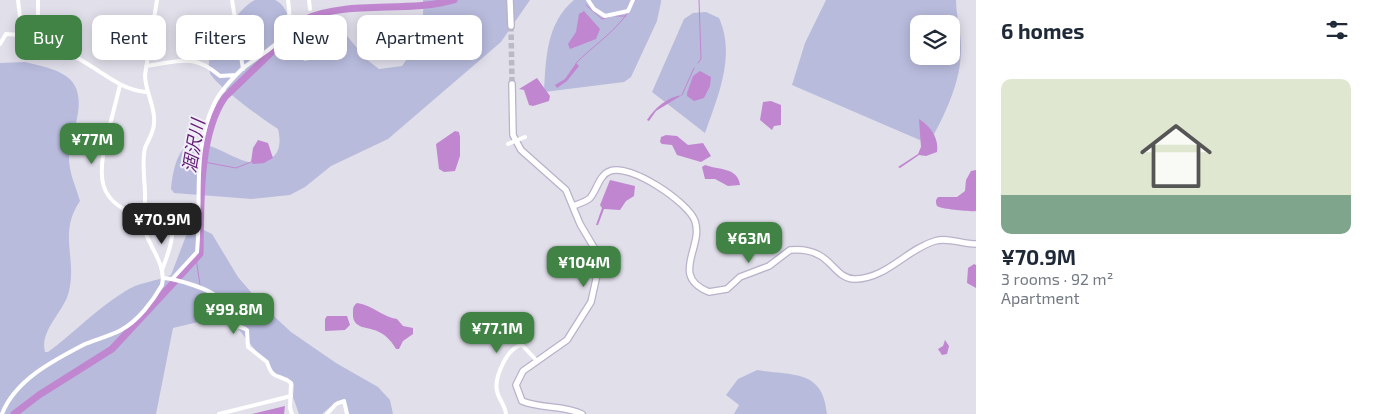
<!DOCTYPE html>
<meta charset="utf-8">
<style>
:root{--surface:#fff;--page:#f6f6f7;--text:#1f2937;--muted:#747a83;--accent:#408345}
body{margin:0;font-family:"Exo 2","Noto Sans JP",sans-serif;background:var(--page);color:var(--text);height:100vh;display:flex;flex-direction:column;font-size:19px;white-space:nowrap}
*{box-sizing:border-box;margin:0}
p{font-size:16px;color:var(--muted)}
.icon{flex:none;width:28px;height:28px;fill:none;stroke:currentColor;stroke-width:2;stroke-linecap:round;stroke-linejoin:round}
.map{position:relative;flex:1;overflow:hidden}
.details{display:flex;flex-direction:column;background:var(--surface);width:400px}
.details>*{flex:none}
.guide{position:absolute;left:15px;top:15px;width:475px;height:45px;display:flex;gap:10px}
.controls{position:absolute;left:910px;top:15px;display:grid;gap:10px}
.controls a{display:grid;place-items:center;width:50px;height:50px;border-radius:10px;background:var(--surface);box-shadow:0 2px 12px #0003;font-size:25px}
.price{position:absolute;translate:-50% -42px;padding:0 11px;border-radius:10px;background:var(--accent);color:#fff;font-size:16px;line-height:32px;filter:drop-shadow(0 1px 2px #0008)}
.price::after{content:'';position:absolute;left:50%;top:30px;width:15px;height:11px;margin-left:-8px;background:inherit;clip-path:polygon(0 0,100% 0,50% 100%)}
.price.active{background:#222;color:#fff}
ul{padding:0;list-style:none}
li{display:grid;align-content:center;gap:10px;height:265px;padding:0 25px}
li span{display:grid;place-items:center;height:155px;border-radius:10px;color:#555}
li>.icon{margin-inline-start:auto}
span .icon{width:90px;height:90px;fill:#fffc;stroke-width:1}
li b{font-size:21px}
h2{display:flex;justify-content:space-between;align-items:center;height:60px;padding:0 25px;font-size:21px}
.pill{padding:0 18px;border-radius:10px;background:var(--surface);box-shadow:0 2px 12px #0003;font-size:18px;line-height:45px}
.pill.active{background:var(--accent);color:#fff}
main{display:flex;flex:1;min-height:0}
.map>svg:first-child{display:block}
</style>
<main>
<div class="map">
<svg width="976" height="414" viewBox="0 0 976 414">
<rect width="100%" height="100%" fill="#e1dfea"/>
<!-- green -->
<path fill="#b8bbdc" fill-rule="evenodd" d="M255,0C261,0 270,0 275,0C293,7 293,47 304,61C323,59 325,43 332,28L343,31L366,59L379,69L402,66C417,46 425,24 423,0H530L501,42L388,139L331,166L305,187L290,195L252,199L174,193L171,189C181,88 242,191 275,155C281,147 280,138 278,129C266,122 213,83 210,73C205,59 217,41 225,30C234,20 243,6 255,0Z
M574,0H661V2L657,21L631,77L624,82L544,92C546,59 546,23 574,0Z
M826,0H956C956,15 961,31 961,46C962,81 945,114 929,144L792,85L805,43ZM919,24H951V56H919Z
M706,12L719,18C736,56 718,96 705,133L652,92L684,19L693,13Z
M25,62C64,71 87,77 76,123C74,132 69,140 69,149C68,173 74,180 80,201C58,233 77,257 69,291C65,311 39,330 45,352H48C74,333 96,309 124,292C138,282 155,282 171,275L186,236L195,230H204L212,234L238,277L263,306L291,332L336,363L378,387L390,400L393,414H349L345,399L337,401L322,414H299L293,397L294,384L290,380L276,376L227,315L173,328L156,414H0V63Z
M757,370C793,376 823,369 827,414H734L739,405L726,395L738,379Z"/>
<!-- water -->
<path fill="#c186d0" d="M584,11L600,29L596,39L570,49L568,44L576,32L579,14Z
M576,63L579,66L567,81L557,88L555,85L565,79Z
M700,71L711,77L710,86L704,98L694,101L687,96V93L693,76Z
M537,78L550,96L549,101L533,106L529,105L524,90L519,89Z
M682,95L656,111L649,121L647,120C655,108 667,97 682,95Z
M771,101L781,105V125L774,126L772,130L760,120L763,102Z
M919,119C931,127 939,138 937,152L926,156L919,155L900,168L898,167L918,154L921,147Z
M455,131L459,132L460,137V156L455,171L444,172L439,169L436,144Z
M666,135L677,136L688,145L703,143L711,156L701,162L677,155L672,145L662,144L660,142L661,137Z
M258,140L268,143L273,158L264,163L253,164L251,162L253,148Z
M705,165C718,170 738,167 740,185L728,186L715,179H705L702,167Z
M976,170V211C971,212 944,209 939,207C936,206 936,203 936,200L938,197H957L965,191L966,180L971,171Z
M610,180L635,186L634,196L626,201L620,210L604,209L598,225H596L602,208L600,205Z
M974,264L976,265V288L967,283L968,268Z
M357,303C373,305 384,318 397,319L403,326L413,328V334L403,341L399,349H396C392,342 387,336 379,332C369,326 352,330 353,313C353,308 353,306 357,303Z
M327,316H347L350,325L345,330L325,331V319Z
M945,340L949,346L947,354L942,355L938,349L943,346Z
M285,406L284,414H252Z"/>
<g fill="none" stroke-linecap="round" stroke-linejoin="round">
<!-- stream -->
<path stroke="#c186d0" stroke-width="1" d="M586,5L602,19L609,17
M616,16H626
M576,63C597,42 623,27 635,0
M698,63L701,59L699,0
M682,95L694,68
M204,162L236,168L251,162
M196,258L200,285
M202,293L207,316"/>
<!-- river -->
<path stroke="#c186d0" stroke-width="7" d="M179,277L200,254C201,208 198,135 225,97L306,19C347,0 409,13 454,0
M14,414L39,395L112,349L176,280"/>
<!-- secondary-tunnel -->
<path stroke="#bcb9c7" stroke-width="5.5" stroke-dasharray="5.5 3" stroke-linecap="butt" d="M511,26L512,84"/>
<defs>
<path id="secondary" d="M510,0L511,26
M512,84L513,135L521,150L566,190L580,224L599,256V266L591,302L567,340L523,371L516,385L522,401C541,409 563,405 582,414
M573,206C578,204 586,202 590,198C597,190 599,175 610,171C630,163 688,202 695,221C704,247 669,276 709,292L727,289L740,277L769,266L790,250C800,249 810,250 819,255C833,262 839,280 856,279C887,278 907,249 935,241C948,237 962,244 976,244"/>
</defs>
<!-- secondary casing -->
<use href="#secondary" stroke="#b9b2ca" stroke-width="8"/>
<!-- street -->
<path stroke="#fff" stroke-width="4" d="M18,0L22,34
M232,0L243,69
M309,0L310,9
M588,0L594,9L605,16L628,11L633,0
M21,19L38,18V0
M0,44L6,34C39,34 67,51 94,68C111,79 125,90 146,92
M146,66C179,62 192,52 220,76L236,75
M120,85C116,102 111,120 107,137C97,176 97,203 141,216
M162,270C169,252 178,229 168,211
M164,278C176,279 211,289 218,298C223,305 223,317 229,323C234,327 242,326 247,330L248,347L267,362C273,382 280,373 291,383L290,408L292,414
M173,278L197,252C202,201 191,150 215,102C221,90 232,79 241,70C254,58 283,45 288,26C291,18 289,9 288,0
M2,414C15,380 54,360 85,344C97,339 110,336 121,330C138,321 153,301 162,285C167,262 145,243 142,221C141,214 144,208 145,202C146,185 141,165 145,148C148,140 154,132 154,123C156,107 145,92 145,75L157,0
M219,414L291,396
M327,414L336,404L344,401L347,414
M506,414C505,405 499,400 497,391C494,378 507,347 522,345L537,361"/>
<!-- secondary -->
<use href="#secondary" stroke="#fff" stroke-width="5.5"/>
<!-- street-bridge -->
<path stroke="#fff" stroke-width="4" d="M508,144L525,137"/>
</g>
<g text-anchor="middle" stroke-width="4" stroke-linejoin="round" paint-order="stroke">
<!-- water labels -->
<g font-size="18" font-style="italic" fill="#641b76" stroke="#f0eff7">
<text transform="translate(194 146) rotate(-80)" y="6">涸沢川</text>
</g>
</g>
</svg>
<div class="controls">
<a><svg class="icon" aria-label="layers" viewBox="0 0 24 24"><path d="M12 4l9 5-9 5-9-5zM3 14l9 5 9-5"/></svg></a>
</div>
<b class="price" style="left:92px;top:165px">¥77M</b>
<b class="price active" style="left:162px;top:245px">¥70.9M</b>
<b class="price" style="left:749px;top:264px">¥63M</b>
<b class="price" style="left:584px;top:288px">¥104M</b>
<b class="price" style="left:234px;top:335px">¥99.8M</b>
<b class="price" style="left:497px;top:354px">¥77.1M</b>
<div class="guide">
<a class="pill active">Buy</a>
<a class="pill">Rent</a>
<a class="pill">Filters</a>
<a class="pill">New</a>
<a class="pill">Apartment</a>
</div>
</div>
<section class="details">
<h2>6 homes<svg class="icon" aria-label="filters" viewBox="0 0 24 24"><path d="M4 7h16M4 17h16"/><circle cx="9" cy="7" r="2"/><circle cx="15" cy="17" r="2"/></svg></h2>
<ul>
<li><span style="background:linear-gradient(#dfe7d0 75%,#7fa58c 0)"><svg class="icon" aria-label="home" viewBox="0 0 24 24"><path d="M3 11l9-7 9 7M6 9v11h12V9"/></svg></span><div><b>¥70.9M</b><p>3 rooms · 92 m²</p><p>Apartment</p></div></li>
</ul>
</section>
</main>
